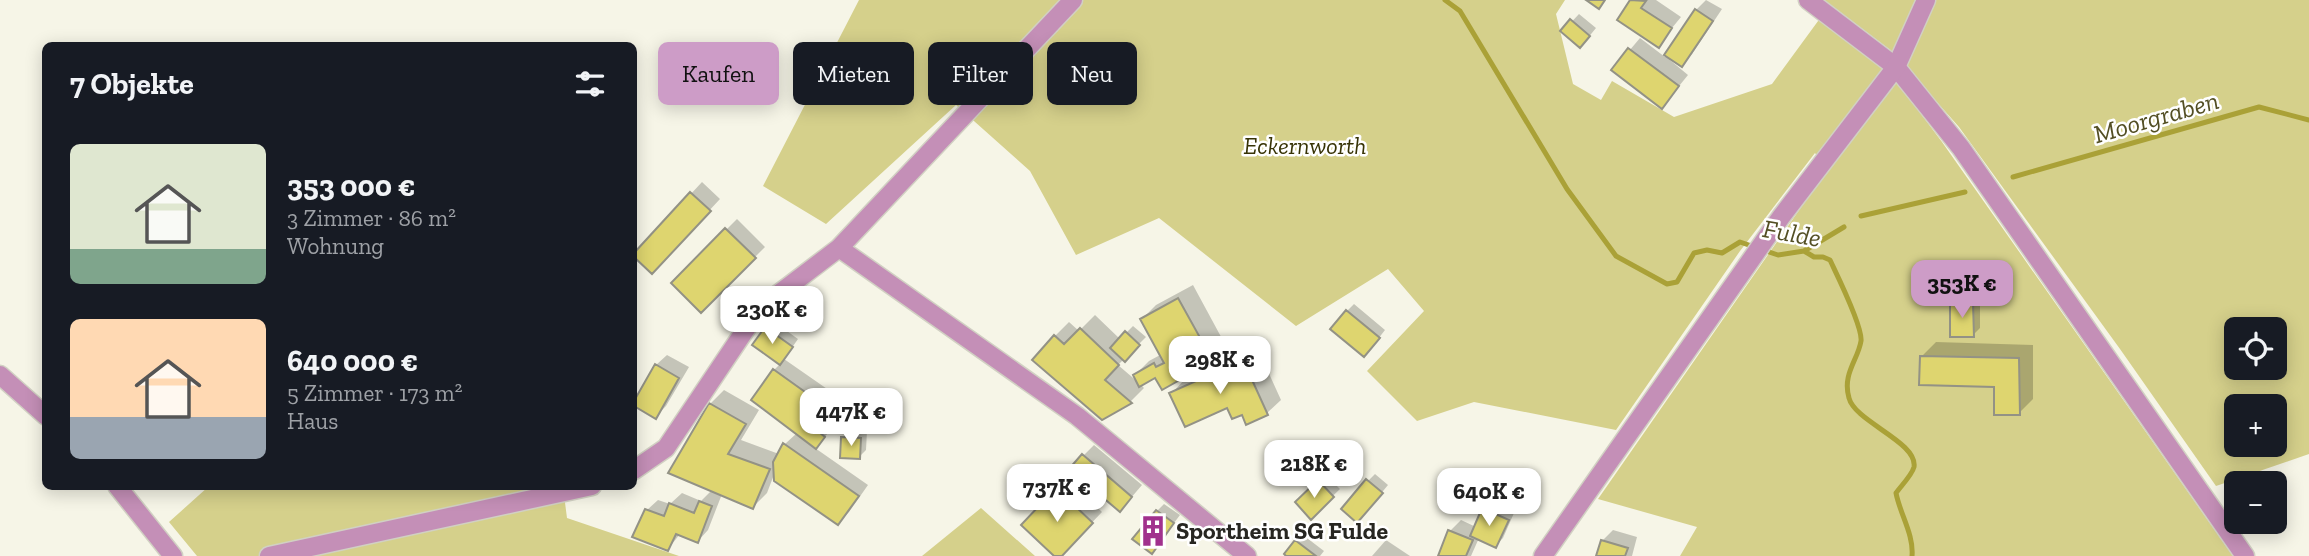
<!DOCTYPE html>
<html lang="de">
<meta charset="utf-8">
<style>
:root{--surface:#171b24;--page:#242831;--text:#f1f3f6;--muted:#9ea1a6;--accent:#cd9cc7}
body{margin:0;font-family:"Zilla Slab",serif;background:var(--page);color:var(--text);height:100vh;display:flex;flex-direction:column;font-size:26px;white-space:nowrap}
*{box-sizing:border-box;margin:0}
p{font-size:23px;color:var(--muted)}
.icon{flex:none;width:38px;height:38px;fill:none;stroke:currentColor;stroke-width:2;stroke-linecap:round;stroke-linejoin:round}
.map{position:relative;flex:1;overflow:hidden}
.side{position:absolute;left:42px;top:42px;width:595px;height:448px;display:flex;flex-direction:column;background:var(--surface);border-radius:10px;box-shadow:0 4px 18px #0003}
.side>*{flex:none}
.top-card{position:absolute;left:658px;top:42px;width:665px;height:63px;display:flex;gap:14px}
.tools{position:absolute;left:2224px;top:317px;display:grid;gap:14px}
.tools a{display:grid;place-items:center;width:63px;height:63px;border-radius:10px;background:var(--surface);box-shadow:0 4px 18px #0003;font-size:35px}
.price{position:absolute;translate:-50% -60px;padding:0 16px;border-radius:14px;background:#fff;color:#222;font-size:23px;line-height:46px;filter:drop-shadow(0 2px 4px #0008)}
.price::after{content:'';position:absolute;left:50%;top:42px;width:21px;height:16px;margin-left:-10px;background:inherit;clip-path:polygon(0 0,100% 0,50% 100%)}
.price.selected{background:var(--accent);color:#111}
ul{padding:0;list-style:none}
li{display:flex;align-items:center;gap:21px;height:175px;padding:0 28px}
li span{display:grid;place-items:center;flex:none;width:196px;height:140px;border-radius:10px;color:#555}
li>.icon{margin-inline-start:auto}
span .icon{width:84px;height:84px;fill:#fffc;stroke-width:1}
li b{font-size:30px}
h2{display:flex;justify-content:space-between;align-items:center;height:84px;padding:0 28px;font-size:30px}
.tag{padding:0 24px;border-radius:10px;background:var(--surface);box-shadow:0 4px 18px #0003;font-size:24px;line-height:63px}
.tag.selected{background:var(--accent);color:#111}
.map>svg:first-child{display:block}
</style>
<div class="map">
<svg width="2309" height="556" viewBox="0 0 2309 556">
<rect width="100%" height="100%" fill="#f6f5e7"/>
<!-- green -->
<path fill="#d5d08b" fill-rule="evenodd" d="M859,0H1565L1556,14L1573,84L1601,100L1612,81L1674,117L1772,84L1821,17L1885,66L1942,142L2233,556H1680L1697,527L1598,499L1827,170L1815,153L1740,251L1616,430L1474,402L1417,421L1367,371L1424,311L1388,269L1296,326L1159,218L1076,255L1030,171L956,105L826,224L763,186Z
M1824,0H1918L1893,52Z
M1935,0H2309V454L2216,486L2120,349L1959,127L1904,65ZM2236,329H2275V368H2236ZM2236,406H2275V444H2236Z
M208,487H563L567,518L679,556H197L169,522Z
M981,508L1035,556H922Z"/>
<!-- shadow -->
<path fill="#0003" d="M1632,0H1656L1681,17L1658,45L1619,19Z
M1706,0L1722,9L1692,54L1682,65L1671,58L1670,60L1688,75L1662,107L1613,70L1640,38L1665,57L1696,10Z
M1579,14L1596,28L1587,39L1563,31Z
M702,182L720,199L652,272L634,255Z
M737,219L765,247L701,311L673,283Z
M1193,285L1226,346L1212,360L1156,376L1140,384L1144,388L1131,401L1102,418L1055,336L1069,322L1079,331L1095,315L1120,339L1133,326L1146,337L1118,365L1139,383L1135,375L1149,361L1162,354L1142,319L1156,305Z
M1959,297H1980V328L1973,335L1952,304Z
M1354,304L1385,330L1371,348L1347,311Z
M773,321L798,339L784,359L843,400L828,421L835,425L815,448L868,485L849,512L838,523L775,472L767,493L753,507L722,494L708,530L698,541L680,534L668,549L647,510L658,500L670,504L682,493L701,501L712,490L710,404L724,390L759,410L741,440L779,454L785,444L797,433L774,370L781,363L766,328Z
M1936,342L2033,345V399L2019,413L1995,385L1922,356Z
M1257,347L1281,400L1267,413H1243L1228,405L1172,393L1185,379Z
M667,355L689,367L666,406L655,417L634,404L656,365Z
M850,431H867L866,450L859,457L843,438Z
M1094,445L1142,485L1130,499L1083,456Z
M1375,474L1388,485L1364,514L1368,481Z
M1326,475L1340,489L1311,517L1297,503Z
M1068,479L1102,512L1060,556H1057L1023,525Z
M1491,502L1514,513L1503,538L1496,545L1479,538L1471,556H1439L1450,531L1461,520L1476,527L1484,509Z
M1164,504L1180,515L1158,544L1157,511Z
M1613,530L1637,537L1632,556H1598L1602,541Z
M1303,535L1324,551L1320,556H1289L1296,542Z
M1386,540L1410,556H1372Z"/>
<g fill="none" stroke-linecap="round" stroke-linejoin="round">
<!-- stream -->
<path stroke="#aaa137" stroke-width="5" d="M1445,0L1460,11L1567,189L1616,256L1667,284L1677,282L1694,253L1707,250L1722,253L1740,242L1778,255L1804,251L1814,257H1823L1830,260C1837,275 1863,327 1861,341C1858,360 1842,374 1849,398C1855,422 1918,442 1914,467C1912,475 1901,486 1896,493C1900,514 1914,535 1912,556
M2013,177L2259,107L2309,120
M1861,216L1965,192
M1804,251L1844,227"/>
</g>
<!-- building -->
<path fill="#ded56f" stroke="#939285" stroke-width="2" d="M1586,0H1605L1599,9Z
M1630,0L1646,1L1641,8L1672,28L1659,48L1617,20Z
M1695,9L1713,21L1682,67L1664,55Z
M1570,19L1590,36L1580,48L1560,31Z
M1628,48L1679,86L1662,109L1611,70Z
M690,192L711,211L652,274L634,257V253Z
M725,228L756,258L701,313L671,283Z
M1178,298L1213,361L1162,390L1155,378L1139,387L1133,375L1154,363L1156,367L1164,363L1140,319Z
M1950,303H1973L1974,337H1950Z
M1346,310L1380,338L1364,357L1330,329Z
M765,327L793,347L780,365L752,345Z
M1080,328L1119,365L1105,380L1132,403L1102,420L1032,360L1054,335L1064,344Z
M1125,331L1140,345L1125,362L1110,348Z
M1920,356L2019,358L2020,415H1994V387L1919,385Z
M1243,360L1268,415L1246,425L1242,415L1232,419L1227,408L1185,427L1169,393Z
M655,364L679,378L656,419L634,406V401Z
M773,369L833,412L819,432L825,437L816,449L751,400Z
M709,403L746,424L728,454L770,469L753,509L668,473Z
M841,437L861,438L860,459L840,458Z
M783,443L859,496L838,525L774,481L773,462Z
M1082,454L1132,497L1120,512L1069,469Z
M1366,479L1383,493L1357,523L1341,509Z
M1318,480L1334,497L1311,520L1295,502Z
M1056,488L1093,523L1062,556H1054L1021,525Z
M699,501L712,506L698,543L676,534L668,551L632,537L645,509L664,516L669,503L694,513Z
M1482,508L1509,520L1496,548L1470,536Z
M1156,510L1174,523L1152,554L1132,539Z
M1448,530L1473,540L1466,556H1438Z
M1295,540L1316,556H1286L1284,554Z
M1601,540L1628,548L1625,556H1596Z"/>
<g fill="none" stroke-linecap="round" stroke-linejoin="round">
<defs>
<path id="minor" d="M1808,0L1896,67L1961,148L2245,556
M839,248L1077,416L1247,556
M634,470L666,448L760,308L839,248L1073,0
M269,556L592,486"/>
<path id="tertiary" d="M0,375L46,416
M117,486L173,556
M1543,556L1781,217L1896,67L1926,0"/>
</defs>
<!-- minor casing -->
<use href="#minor" stroke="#d1d0c3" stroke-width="21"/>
<!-- tertiary casing -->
<use href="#tertiary" stroke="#d1d0c3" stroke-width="21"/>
<!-- minor -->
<use href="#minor" stroke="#c48fb7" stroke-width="18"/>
<!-- tertiary -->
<use href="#tertiary" stroke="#c48fb7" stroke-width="18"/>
</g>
<!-- icons -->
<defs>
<symbol id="building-bare" viewBox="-9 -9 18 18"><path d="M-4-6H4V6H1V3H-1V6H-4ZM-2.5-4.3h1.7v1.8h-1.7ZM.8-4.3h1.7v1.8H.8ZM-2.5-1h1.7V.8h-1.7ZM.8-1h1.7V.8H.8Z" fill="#a1318d" stroke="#fff" stroke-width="2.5" paint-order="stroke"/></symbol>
</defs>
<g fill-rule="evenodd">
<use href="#building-bare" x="1131" y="509" width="44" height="44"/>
</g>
<g text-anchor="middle" stroke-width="5" stroke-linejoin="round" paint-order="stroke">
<!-- park labels -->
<g font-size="24" font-style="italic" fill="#373305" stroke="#fff">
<text x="1305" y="154">Eckernworth</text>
</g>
<!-- poi labels -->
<g font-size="24" font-weight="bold" fill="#272621" stroke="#fff" text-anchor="start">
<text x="1176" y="539">Sportheim SG Fulde</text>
</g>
<!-- water labels -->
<g font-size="26" font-style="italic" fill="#534f24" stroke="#fff">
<text transform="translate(2156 117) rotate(-16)" y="9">Moorgraben</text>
<text transform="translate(1792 233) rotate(10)" y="9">Fulde</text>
</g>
</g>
</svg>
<div class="tools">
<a><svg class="icon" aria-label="locate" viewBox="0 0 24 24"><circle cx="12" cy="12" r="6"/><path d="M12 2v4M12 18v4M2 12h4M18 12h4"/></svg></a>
<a>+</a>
<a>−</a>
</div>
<b class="price selected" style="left:1962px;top:320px">353K €</b>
<b class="price" style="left:772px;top:346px">230K €</b>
<b class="price" style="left:1220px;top:396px">298K €</b>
<b class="price" style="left:851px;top:448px">447K €</b>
<b class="price" style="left:1314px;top:500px">218K €</b>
<b class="price" style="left:1057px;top:524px">737K €</b>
<b class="price" style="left:1489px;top:528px">640K €</b>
<div class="top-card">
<a class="tag selected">Kaufen</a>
<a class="tag">Mieten</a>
<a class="tag">Filter</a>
<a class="tag">Neu</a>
</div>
<section class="side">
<h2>7 Objekte<svg class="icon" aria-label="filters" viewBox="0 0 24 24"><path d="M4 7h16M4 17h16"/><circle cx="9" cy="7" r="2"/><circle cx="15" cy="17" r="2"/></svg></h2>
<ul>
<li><span style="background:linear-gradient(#dfe7d0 75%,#7fa58c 0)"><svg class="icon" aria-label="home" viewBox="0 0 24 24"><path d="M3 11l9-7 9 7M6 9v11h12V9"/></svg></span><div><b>353 000 €</b><p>3 Zimmer · 86 m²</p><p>Wohnung</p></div></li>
<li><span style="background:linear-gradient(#ffd9b3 70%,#9aa5b1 0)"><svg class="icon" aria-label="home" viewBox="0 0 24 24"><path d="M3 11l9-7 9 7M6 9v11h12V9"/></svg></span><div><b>640 000 €</b><p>5 Zimmer · 173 m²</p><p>Haus</p></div></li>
</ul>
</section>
</div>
